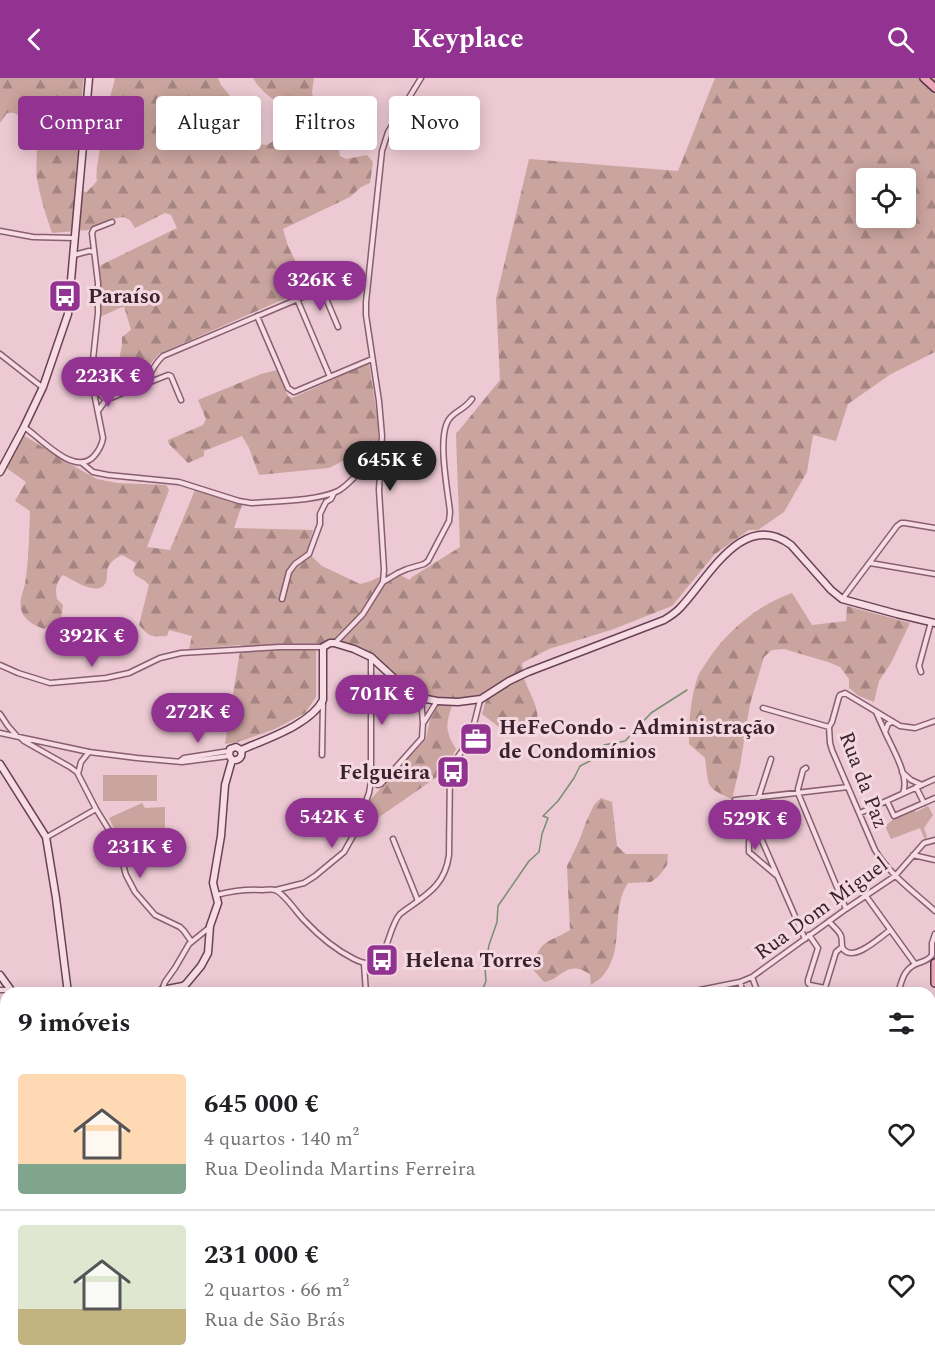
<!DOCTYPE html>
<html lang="pt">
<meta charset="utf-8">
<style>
:root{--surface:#fff;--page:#f2f2f2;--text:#202124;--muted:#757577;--line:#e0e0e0;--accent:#923391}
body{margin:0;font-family:Spectral,serif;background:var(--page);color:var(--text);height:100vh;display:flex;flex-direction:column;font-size:22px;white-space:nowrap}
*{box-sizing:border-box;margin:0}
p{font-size:20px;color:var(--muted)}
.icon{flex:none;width:33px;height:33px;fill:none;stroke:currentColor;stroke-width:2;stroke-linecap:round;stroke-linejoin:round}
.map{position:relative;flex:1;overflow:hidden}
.drawer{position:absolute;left:0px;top:909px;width:936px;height:384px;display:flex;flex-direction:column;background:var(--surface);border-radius:18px 18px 0 0;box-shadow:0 3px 15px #0003}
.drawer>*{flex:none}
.guide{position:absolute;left:18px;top:18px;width:600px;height:54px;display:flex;gap:12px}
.fabs{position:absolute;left:856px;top:90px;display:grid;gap:12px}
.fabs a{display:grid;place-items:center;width:60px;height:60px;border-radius:6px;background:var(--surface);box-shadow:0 3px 15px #0003;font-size:30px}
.price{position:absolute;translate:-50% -51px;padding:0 14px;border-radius:21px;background:var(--accent);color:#fff;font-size:20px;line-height:39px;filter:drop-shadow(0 2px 3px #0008)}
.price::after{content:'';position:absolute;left:50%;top:36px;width:18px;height:14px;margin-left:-9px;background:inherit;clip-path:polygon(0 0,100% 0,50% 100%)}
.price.selected{background:#222;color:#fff}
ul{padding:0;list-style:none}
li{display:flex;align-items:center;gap:18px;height:150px;padding:0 18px}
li+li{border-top:2px solid var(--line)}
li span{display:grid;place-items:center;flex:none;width:168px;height:120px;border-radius:6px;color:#555}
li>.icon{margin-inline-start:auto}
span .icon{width:72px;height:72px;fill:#fffc;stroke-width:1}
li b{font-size:26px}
h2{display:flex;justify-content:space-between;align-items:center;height:72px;padding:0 18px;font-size:26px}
.tag{padding:0 21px;border-radius:6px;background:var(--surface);box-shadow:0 3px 15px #0003;font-size:21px;line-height:54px}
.tag.selected{background:var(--accent);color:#fff}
header{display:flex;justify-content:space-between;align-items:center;height:78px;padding:0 18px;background:var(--accent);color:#fff;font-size:27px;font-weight:700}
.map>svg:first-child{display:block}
</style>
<header><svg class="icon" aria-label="back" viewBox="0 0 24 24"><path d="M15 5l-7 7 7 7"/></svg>Keyplace<svg class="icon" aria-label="search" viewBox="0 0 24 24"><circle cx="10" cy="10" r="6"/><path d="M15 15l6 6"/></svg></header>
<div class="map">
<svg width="935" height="1293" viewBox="0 0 935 1293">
<defs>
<pattern id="forest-firs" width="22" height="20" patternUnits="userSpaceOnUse" patternTransform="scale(1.5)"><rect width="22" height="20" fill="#caa49e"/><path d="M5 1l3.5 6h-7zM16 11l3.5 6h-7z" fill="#a58581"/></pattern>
</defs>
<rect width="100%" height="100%" fill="#ecc9d3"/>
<!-- green -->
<path fill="#caa49e" d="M103,697H157V723H103Z
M142,725L145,730L165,729V774L125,773L109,740Z
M928,728L933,737L924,750L927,759L925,762L920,750L891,761L885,748L895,740L914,731L916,734Z"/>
<!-- forest -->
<path fill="url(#forest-firs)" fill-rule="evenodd" d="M0,0H84C81,16 82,32 81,48C80,68 76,87 75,106L86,115L97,103C95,91 99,81 100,70C101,60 101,51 103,41C107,27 112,15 115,0H218L221,7L236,25L234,38L246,60L255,66L267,67L283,57L306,49L309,43L306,36C286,30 264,19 253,0H314L312,14L313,22L336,31H347L353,35L358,32L342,65L339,73L340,78L346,81L367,77L373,84L370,105L361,109L350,119L283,151L288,168L309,210L159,276L152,284L139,305L121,313L115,301L122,267V259L131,252L124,228L100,239L97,189L177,150L171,137L165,135L135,150L130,142L123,139L112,141L88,152L52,155C46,137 40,119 37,101C34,83 44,51 24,40C17,36 14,34 7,35L0,45Z
M715,0H935V274L891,296L848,326L836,363L813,357L807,394L784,434L758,452H749L715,476L672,528L611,552L549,571L522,585C523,589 523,595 524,600C528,615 550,644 528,653L499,649L482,636L486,622L477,617L453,624C447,645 443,650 456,671L444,694L375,742L368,729L370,722L426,661L430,641L436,630L435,620L424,619L359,569L341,564L326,565L316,568V619L305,635L275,651L238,664L225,666L241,567L189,571L192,558L169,552L167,558C152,559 149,559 139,547L149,507L145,503L135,497L133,492L136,485L122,477C114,481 108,485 107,494C107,497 107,501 106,504C99,520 73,502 63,497C56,504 55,511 57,521L63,527L61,541L44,551C36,548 25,543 22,534C18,525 23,514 25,506C29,482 29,457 30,433L15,423L26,404L5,389L23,357L79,391L97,401L117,405L166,407L169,412L147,469L170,472L195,412L242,427L234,450L313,452L307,474L322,488L360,506L371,503L383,497L396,495L410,502L412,499L460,469L456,356L500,302L496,221L529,81L678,93ZM867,100H906V140H867Z
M369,285L378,343V365L329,390L259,397L249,370L242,358L204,373V378L188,385L169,366L168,362L203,347L206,341L198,322L261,296L277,292L288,318L292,320Z
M792,515L812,547L846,543L847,528L910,545L891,585L879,603L874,624L859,618L849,610V601L840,589L828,584L784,571L772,572L764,579L750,626L740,688L732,721C704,709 709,708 705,680L689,666C689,645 690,623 697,601C698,596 703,590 706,585C726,554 756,528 792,515Z
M601,720L612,724L617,768L626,776H668L667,787L659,798L651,804L628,805C610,832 625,869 605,895C602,900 595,904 591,907L590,896C566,881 563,901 544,904L530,888L535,886C538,862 551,864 570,852L567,788L579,763L586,744L594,727Z"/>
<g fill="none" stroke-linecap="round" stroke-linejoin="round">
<!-- stream -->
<path stroke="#778f71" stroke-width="1.5" d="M481,915L486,903L485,890L489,867L497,844L498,828L529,783L539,774L542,756L548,740L543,738L558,723L574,700L580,688L594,681L604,667L625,663L651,635L687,612
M447,1293V1287"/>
<defs>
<path id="street" d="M0,153L33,159L75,160
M74,177L89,173L94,174
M322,211L338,249
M297,221L330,299
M257,238L288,310L294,314L372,281
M0,276L42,309
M145,306L168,297L171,298L181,322
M93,309L106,322L98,333
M106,322L145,306C150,296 154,286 163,278L336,205
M24,349C41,360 76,401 95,377C99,372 102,367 103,360L91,300L98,235V205L92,155L94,151L112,144
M82,385L93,394L108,397L179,404L239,423L251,425C276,423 317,423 338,413C350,407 371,381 381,371
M870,485L935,496
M383,504L384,492L379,412L382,358L379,323L366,237V224L382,73L388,54L421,0
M843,520L897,448L901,445H905L935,450
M282,521L289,494L295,486L309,476L320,446V436L326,424L331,421L334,415
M335,565L363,536L383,504L398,495L407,491L424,486L428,483L449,443L450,434C448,413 436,356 450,340C457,332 465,331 472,321
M0,587L18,595L50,605L106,600L129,595L160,580L181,575L280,569H323
M921,594L919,588L931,544
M763,630L829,649
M876,634L885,654
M0,636L8,648L16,657
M935,643L915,650L900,648L845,615L840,617L839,619L832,644L829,649L830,665L832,672L875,772C890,797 914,814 935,833
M424,644L437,623
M892,644L888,646L885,654C892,670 910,699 903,715
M0,655L89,674L137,680L182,684L229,678
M21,660L24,663L70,689L78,695
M89,674L81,684L78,696L96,731L117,765L126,797L135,814L155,837L180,849L184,853L191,863
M322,677L323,623
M771,681L757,724L753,742L805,861
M180,683L184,680L229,673
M806,690L803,692L798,711V715L846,831
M902,694L911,702L922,707
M371,703L378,707L381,706L422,660L423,645L421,620
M916,709L924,725
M735,722L848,709
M887,723L894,738L935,720
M860,735L935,701
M753,743L749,765V774L776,797
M47,759L96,731
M393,761L418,823
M913,777L935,782
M276,812L304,805L315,798L344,774L353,758L369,715L371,703V580
M216,817C232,813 245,811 261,812C265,812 272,811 275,812C284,815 297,835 304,842C319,858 334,871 354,881C362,885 371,888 379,881C387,875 390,847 400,836C424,818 445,809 449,777L450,692L454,684L470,662L480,622
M866,818L915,886
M829,843C832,848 839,852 841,858C843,862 840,868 844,872C855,883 879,860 889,853
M809,857L818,870L808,902V905L810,907L825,910L836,874L842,869
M932,877V865L935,856
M364,886L366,915
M752,899L758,915
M740,904L743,915
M0,912H10
M162,912L165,904L175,890L189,866L210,849
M685,915L740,904L752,899L846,831L895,798L924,765L935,762
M898,915C902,903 903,892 916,886C923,883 928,883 932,877
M3,1060L6,1041
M930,1070L935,1074
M0,1122L6,1125
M0,1160L6,1158
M930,1239L935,1235
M282,1287L284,1293
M315,1287L317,1293
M352,1287L356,1293
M571,1287V1293
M690,1287L703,1293
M760,1287L763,1293
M890,1287L897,1293
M108,1293L111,1287
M200,1293L201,1287
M668,1293L669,1287
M778,1293L779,1287
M842,1293L853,1287"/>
<path id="secondary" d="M0,394L24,349L43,309L68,236L89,0
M241,672C266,661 310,647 323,622V569L330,565H334L354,571L371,579L410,615L421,620L437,623L458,624L481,621L509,603L528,594L664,542C669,539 674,536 679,531C707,503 742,430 791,467L831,512L842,521L897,536L935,545
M232,682L229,677L230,671L236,669L241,672
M232,682C239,683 243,679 241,672
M0,686L46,759L56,820L68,915
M0,897L13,915
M156,915L162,912L183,908L186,906L201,888L208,875L210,848L218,825L213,805L221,758L225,707L232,682
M140,1287L145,1293"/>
<path id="primary" d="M924,0L935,10
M935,885V905
M930,1136L935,1128
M835,1293L838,1287"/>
</defs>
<!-- street casing -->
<use href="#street" stroke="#875f71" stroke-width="7"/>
<!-- secondary casing -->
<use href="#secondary" stroke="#694255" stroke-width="9"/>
<!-- primary casing -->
<use href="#primary" stroke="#563345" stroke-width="10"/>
<!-- street -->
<use href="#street" stroke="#f7dce4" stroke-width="4"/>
<!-- secondary -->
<use href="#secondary" stroke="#f7dce4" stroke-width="6"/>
<!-- primary -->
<use href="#primary" stroke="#eba5b9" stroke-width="7"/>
</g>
<!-- icons -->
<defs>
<symbol id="bus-square" viewBox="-11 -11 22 22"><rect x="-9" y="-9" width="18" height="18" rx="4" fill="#923391" stroke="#f4d8e0"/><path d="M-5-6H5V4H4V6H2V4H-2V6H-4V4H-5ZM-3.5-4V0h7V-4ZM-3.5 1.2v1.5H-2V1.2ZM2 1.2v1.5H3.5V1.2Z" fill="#fff"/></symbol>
<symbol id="office-square" viewBox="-11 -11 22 22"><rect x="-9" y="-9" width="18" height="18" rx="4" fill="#923391" stroke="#f4d8e0"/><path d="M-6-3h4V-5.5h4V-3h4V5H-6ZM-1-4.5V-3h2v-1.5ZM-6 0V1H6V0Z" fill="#fff"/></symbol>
</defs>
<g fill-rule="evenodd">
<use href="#bus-square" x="46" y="199" width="38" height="38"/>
<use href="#office-square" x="457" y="642" width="38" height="38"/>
<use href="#bus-square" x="434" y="675" width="38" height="38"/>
<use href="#bus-square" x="363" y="863" width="38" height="38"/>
</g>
<g text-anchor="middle" stroke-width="6" stroke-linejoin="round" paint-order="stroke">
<!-- poi labels -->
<g font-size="21" font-weight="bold" fill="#39212d" stroke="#f4d8e0" text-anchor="start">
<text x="88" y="225">Paraíso</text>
<text x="499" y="656">HeFeCondo - Administração<tspan x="499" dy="24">de Condomínios</tspan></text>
<text x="430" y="701" text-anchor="end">Felgueira</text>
<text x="405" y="889">Helena Torres</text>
</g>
<!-- street labels -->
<g font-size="21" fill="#39212d" stroke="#f4d8e0">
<text transform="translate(864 702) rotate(69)" y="7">Rua da Paz</text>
<text transform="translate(821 830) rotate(-36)" y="7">Rua Dom Miguel</text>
</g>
</g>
</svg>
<div class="fabs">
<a><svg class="icon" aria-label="locate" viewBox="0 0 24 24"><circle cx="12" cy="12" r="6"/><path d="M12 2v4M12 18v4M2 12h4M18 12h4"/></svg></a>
</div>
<b class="price" style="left:320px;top:234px">326K €</b>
<b class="price" style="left:108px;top:330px">223K €</b>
<b class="price selected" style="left:390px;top:414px">645K €</b>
<b class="price" style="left:92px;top:590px">392K €</b>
<b class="price" style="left:382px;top:648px">701K €</b>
<b class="price" style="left:198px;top:666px">272K €</b>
<b class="price" style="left:332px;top:771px">542K €</b>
<b class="price" style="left:755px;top:773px">529K €</b>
<b class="price" style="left:140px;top:801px">231K €</b>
<div class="guide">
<a class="tag selected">Comprar</a>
<a class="tag">Alugar</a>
<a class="tag">Filtros</a>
<a class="tag">Novo</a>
</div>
<section class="drawer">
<h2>9 imóveis<svg class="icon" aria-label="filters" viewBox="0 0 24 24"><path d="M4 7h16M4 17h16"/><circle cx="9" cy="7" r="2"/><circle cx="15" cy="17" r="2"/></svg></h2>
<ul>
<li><span style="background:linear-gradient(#ffd9b3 75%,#7fa58c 0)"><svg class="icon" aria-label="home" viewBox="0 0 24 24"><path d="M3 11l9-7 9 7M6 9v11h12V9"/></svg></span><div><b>645 000 €</b><p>4 quartos · 140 m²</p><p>Rua Deolinda Martins Ferreira</p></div><svg class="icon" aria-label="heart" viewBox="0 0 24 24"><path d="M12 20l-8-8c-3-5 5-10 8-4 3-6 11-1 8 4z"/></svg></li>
<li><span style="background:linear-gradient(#dfe7d0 70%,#c2b280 0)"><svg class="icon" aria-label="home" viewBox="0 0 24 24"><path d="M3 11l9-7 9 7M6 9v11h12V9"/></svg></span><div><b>231 000 €</b><p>2 quartos · 66 m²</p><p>Rua de São Brás</p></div><svg class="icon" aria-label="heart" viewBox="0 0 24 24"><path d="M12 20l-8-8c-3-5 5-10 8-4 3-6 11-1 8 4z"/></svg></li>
</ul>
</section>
</div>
